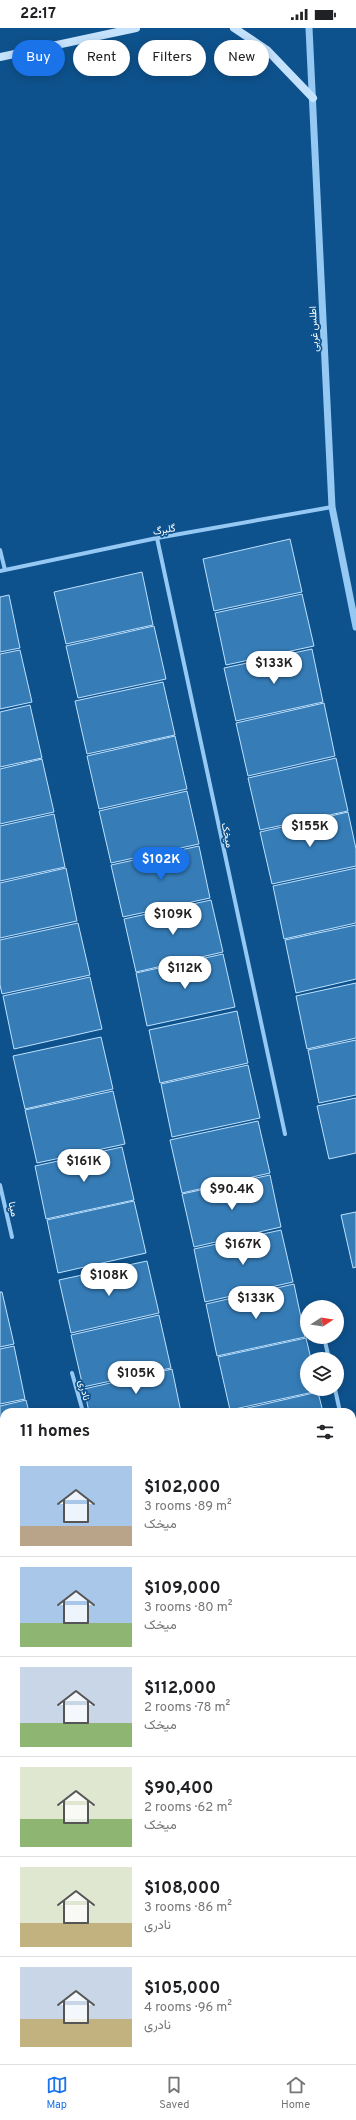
<!DOCTYPE html>
<meta charset="utf-8">
<style>
:root{--surface:#fff;--page:#f6f6f6;--text:#202124;--muted:#757577;--line:#e0e0e0;--accent:#1a73e8}
body{margin:0;font-family:Overpass,Vazirmatn,sans-serif;background:var(--page);color:var(--text);height:100vh;display:flex;flex-direction:column;font-size:15px;white-space:nowrap}
*{box-sizing:border-box;margin:0}
p{font-size:13px;color:var(--muted)}
.icon{flex:none;width:22px;height:22px;fill:none;stroke:currentColor;stroke-width:2;stroke-linecap:round;stroke-linejoin:round}
.map{position:relative;flex:1;overflow:hidden}
.sheet{position:absolute;left:0px;top:1380px;width:356px;height:656px;display:flex;flex-direction:column;background:var(--surface);border-radius:12px 12px 0 0;box-shadow:0 2px 10px #0003}
.sheet>*{flex:none}
.top-card{position:absolute;left:12px;top:12px;width:332px;height:36px;display:flex;gap:8px}
.needle{width:26px;rotate:78deg}
.controls{position:absolute;left:300px;top:1272px;display:grid;gap:8px}
.controls a{display:grid;place-items:center;width:44px;height:44px;border-radius:50%;background:var(--surface);box-shadow:0 2px 10px #0003;font-size:20px}
.price{position:absolute;translate:-50% -34px;padding:0 9px;border-radius:14px;background:#fff;color:#222;font-size:13px;line-height:26px;filter:drop-shadow(0 1px 2px #0008)}
.price::after{content:'';position:absolute;left:50%;top:24px;width:12px;height:9px;margin-left:-6px;background:inherit;clip-path:polygon(0 0,100% 0,50% 100%)}
.price.current{background:var(--accent);color:#fff}
ul{padding:0;list-style:none}
li{display:flex;align-items:center;gap:12px;height:100px;padding:0 20px}
li+li{border-top:1px solid var(--line)}
li span{display:grid;place-items:center;flex:none;width:112px;height:80px;border-radius:0px;color:#555}
li>.icon{margin-inline-start:auto}
span .icon{width:48px;height:48px;fill:#fffc;stroke-width:1}
li b{font-size:17px}
h2{display:flex;justify-content:space-between;align-items:center;height:48px;padding:0 20px;font-size:17px}
.tag{padding:0 14px;border-radius:18px;background:var(--surface);box-shadow:0 2px 10px #0003;font-size:14px;line-height:36px}
.tag.current{background:var(--accent);color:#fff}
.status{display:flex;justify-content:space-between;align-items:center;height:28px;padding:0 20px;background:var(--surface);direction:ltr}
.status svg{height:11px;fill:currentColor}
.dock{display:flex;justify-content:space-around;align-items:center;height:56px;border-top:1px solid var(--line);background:var(--surface);font-size:11px;color:var(--muted)}
.dock a{display:grid;justify-items:center;gap:2px}
.dock .current{color:var(--accent)}
.map>svg:first-child{display:block}
</style>
<div class="status"><b>22:17</b><svg viewBox="0 0 49 12"><path d="M0 12V9h3v3zM5 12V6h3v6zM10 12V3h3v9zM15 12V0h3v12zM26 1h20v11H26zM47 4h2v5h-2z"/></svg></div>
<div class="map">
<svg width="356" height="2036" viewBox="0 0 356 2036">
<rect width="100%" height="100%" fill="#0e528d"/>
<!-- building -->
<path fill="#367db8" stroke="#bde1fe" d="M290,511L302,564L214,583L203,531Z
M142,544L153,597L66,616L54,564Z
M302,566L314,618L226,637L215,585Z
M9,567L20,620L0,624V569Z
M154,598L166,651L78,670L66,618Z
M312,621L323,674L236,693L224,640Z
M20,622L32,674L0,681V626Z
M163,654L175,707L87,726L75,673Z
M324,675L335,728L248,748L236,695Z
M30,677L42,730L0,739V684Z
M175,708L187,761L99,781L87,728Z
M336,730L348,783L260,802L248,750Z
M42,731L54,784L0,796V741Z
M187,763L199,816L111,835L99,783Z
M348,784L356,821V838L272,856L260,804Z
M54,786L65,839L0,853V798Z
M199,818L210,870L123,889L111,837Z
M66,840L77,893L0,910V855Z
M356,840V895L284,911L273,858Z
M211,872L223,924L136,944L124,891Z
M78,895L90,947L2,966L0,957V912Z
M356,897V951L296,965L285,912Z
M223,926L235,979L147,998L136,945Z
M90,949L102,1001L14,1021L3,968Z
M356,955V1010L307,1021L296,968Z
M237,983L248,1035L160,1055L149,1002Z
M101,1009L113,1061L25,1081L13,1028Z
M356,1012V1067L319,1075L308,1022Z
M248,1037L260,1090L172,1109L161,1056Z
M113,1063L125,1116L37,1135L25,1082Z
M356,1070V1125L329,1131L317,1078Z
M258,1093L270,1145L182,1165L170,1112Z
M122,1119L134,1172L46,1191L35,1138Z
M270,1147L281,1199L194,1219L182,1166Z
M134,1173L146,1225L58,1245L47,1192Z
M356,1184V1239L353,1240L341,1187Z
M281,1202L293,1254L205,1274L194,1221Z
M147,1233L159,1285L71,1305L59,1252Z
M294,1256L305,1309L217,1328L206,1276Z
M0,1264H2L14,1316L0,1319Z
M159,1287L171,1340L83,1359L71,1307Z
M306,1310L311,1331H307V1361H317L318,1363L230,1382L218,1329Z
M14,1318L25,1371L0,1376V1321Z
M172,1341L181,1384H89L84,1361Z
M318,1364L323,1384H230Z
M26,1372L29,1384H4V1433H0V1378Z
M4,1434V1489L0,1490V1435Z
M356,1502V1606L352,1607V1503Z
M356,1609V1664L352,1665V1610Z
M352,1666H356V1721L352,1722Z
M0,1688L4,1706V1741L0,1742Z
M356,1723V1778L352,1779V1724Z
M4,1742V1798L0,1799V1743Z
M352,1780H356V1835L352,1836Z
M0,1800H4V1855L0,1856Z
M356,1837V1868L352,1850V1838Z
M4,1857V1912L0,1913V1858Z
M4,1913V1969H0V1914Z
M356,1949V2004L352,2005V1950Z
M4,1970V2026L0,2027V1971Z
M356,2006V2036H283L282,2032H352V2007Z
M0,2028H4V2032H76L77,2036H0Z
M113,2032H206L207,2036H114Z"/>
<g fill="none" stroke-linecap="round" stroke-linejoin="round">
<!-- minor -->
<path stroke="#95c9f3" stroke-width="4" d="M157,510L285,1106
M0,522L5,542
M0,543L157,510L332,479
M0,1157L12,1209
M324,1309L329,1331
M72,1345L83,1384
M335,1361L340,1384
M352,1440L356,1459
M352,1463L356,1462
M0,1539L4,1538
M222,2032L223,2036"/>
<!-- tertiary -->
<path stroke="#95c9f3" stroke-width="7" d="M309,0L332,479L356,599"/>
<!-- secondary -->
<path stroke="#c5e2fd" stroke-width="8" d="M234,0L267,22L313,70
M0,29L136,0"/>
</g>
<g text-anchor="middle" stroke-width="3.5" stroke-linejoin="round" paint-order="stroke">
<!-- street labels -->
<g font-size="10" fill="#fff" stroke="#0e528d">
<text transform="translate(313 301) rotate(-93)" y="4">اطلس غربی</text>
<text transform="translate(164 501) rotate(-10)" y="4">گلبرگ</text>
<text transform="translate(228 807) rotate(78)" y="4">میخک</text>
<text transform="translate(14 1181) rotate(77)" y="4">مینا</text>
<text transform="translate(85 1362) rotate(75)" y="4">نادری</text>
</g>
</g>
</svg>
<div class="controls">
<a><svg class="needle" viewBox="-14 -14 28 28"><path d="M0-13l5 13h-10z" fill="#e53935"/><path d="M0 13l5-13h-10z" fill="#757577"/></svg></a>
<a><svg class="icon" aria-label="layers" viewBox="0 0 24 24"><path d="M12 4l9 5-9 5-9-5zM3 14l9 5 9-5"/></svg></a>
</div>
<b class="price" style="left:274px;top:657px">$133K</b>
<b class="price" style="left:310px;top:820px">$155K</b>
<b class="price current" style="left:161px;top:853px">$102K</b>
<b class="price" style="left:173px;top:908px">$109K</b>
<b class="price" style="left:185px;top:962px">$112K</b>
<b class="price" style="left:84px;top:1155px">$161K</b>
<b class="price" style="left:232px;top:1183px">$90.4K</b>
<b class="price" style="left:243px;top:1238px">$167K</b>
<b class="price" style="left:109px;top:1269px">$108K</b>
<b class="price" style="left:256px;top:1292px">$133K</b>
<b class="price" style="left:136px;top:1367px">$105K</b>
<div class="top-card">
<a class="tag current">Buy</a>
<a class="tag">Rent</a>
<a class="tag">Filters</a>
<a class="tag">New</a>
</div>
<section class="sheet">
<h2>11 homes<svg class="icon" aria-label="filters" viewBox="0 0 24 24"><path d="M4 7h16M4 17h16"/><circle cx="9" cy="7" r="2"/><circle cx="15" cy="17" r="2"/></svg></h2>
<ul>
<li><span style="background:linear-gradient(#a9c7e8 75%,#b9a48a 0)"><svg class="icon" aria-label="home" viewBox="0 0 24 24"><path d="M3 11l9-7 9 7M6 9v11h12V9"/></svg></span><div><b>$102,000</b><p>3 rooms · 89 m²</p><p>میخک</p></div></li>
<li><span style="background:linear-gradient(#a9c7e8 70%,#8fb573 0)"><svg class="icon" aria-label="home" viewBox="0 0 24 24"><path d="M3 11l9-7 9 7M6 9v11h12V9"/></svg></span><div><b>$109,000</b><p>3 rooms · 80 m²</p><p>میخک</p></div></li>
<li><span style="background:linear-gradient(#c9d6e8 70%,#8fb573 0)"><svg class="icon" aria-label="home" viewBox="0 0 24 24"><path d="M3 11l9-7 9 7M6 9v11h12V9"/></svg></span><div><b>$112,000</b><p>2 rooms · 78 m²</p><p>میخک</p></div></li>
<li><span style="background:linear-gradient(#dfe7d0 65%,#8fb573 0)"><svg class="icon" aria-label="home" viewBox="0 0 24 24"><path d="M3 11l9-7 9 7M6 9v11h12V9"/></svg></span><div><b>$90,400</b><p>2 rooms · 62 m²</p><p>میخک</p></div></li>
<li><span style="background:linear-gradient(#dfe7d0 70%,#c2b280 0)"><svg class="icon" aria-label="home" viewBox="0 0 24 24"><path d="M3 11l9-7 9 7M6 9v11h12V9"/></svg></span><div><b>$108,000</b><p>3 rooms · 86 m²</p><p>نادری</p></div></li>
<li><span style="background:linear-gradient(#c9d6e8 65%,#c2b280 0)"><svg class="icon" aria-label="home" viewBox="0 0 24 24"><path d="M3 11l9-7 9 7M6 9v11h12V9"/></svg></span><div><b>$105,000</b><p>4 rooms · 96 m²</p><p>نادری</p></div></li>
</ul>
</section>
</div>
<nav class="dock">
<a class="current"><svg class="icon" aria-label="map" viewBox="0 0 24 24"><path d="M3 6l6-2 6 2 6-2v14l-6 2-6-2-6 2zM9 4v14M15 6v14"/></svg>Map</a>
<a><svg class="icon" aria-label="saved" viewBox="0 0 24 24"><path d="M7 4h10v16l-5-4-5 4z"/></svg>Saved</a>
<a><svg class="icon" aria-label="home" viewBox="0 0 24 24"><path d="M3 11l9-7 9 7M6 9v11h12V9"/></svg>Home</a>
</nav>
